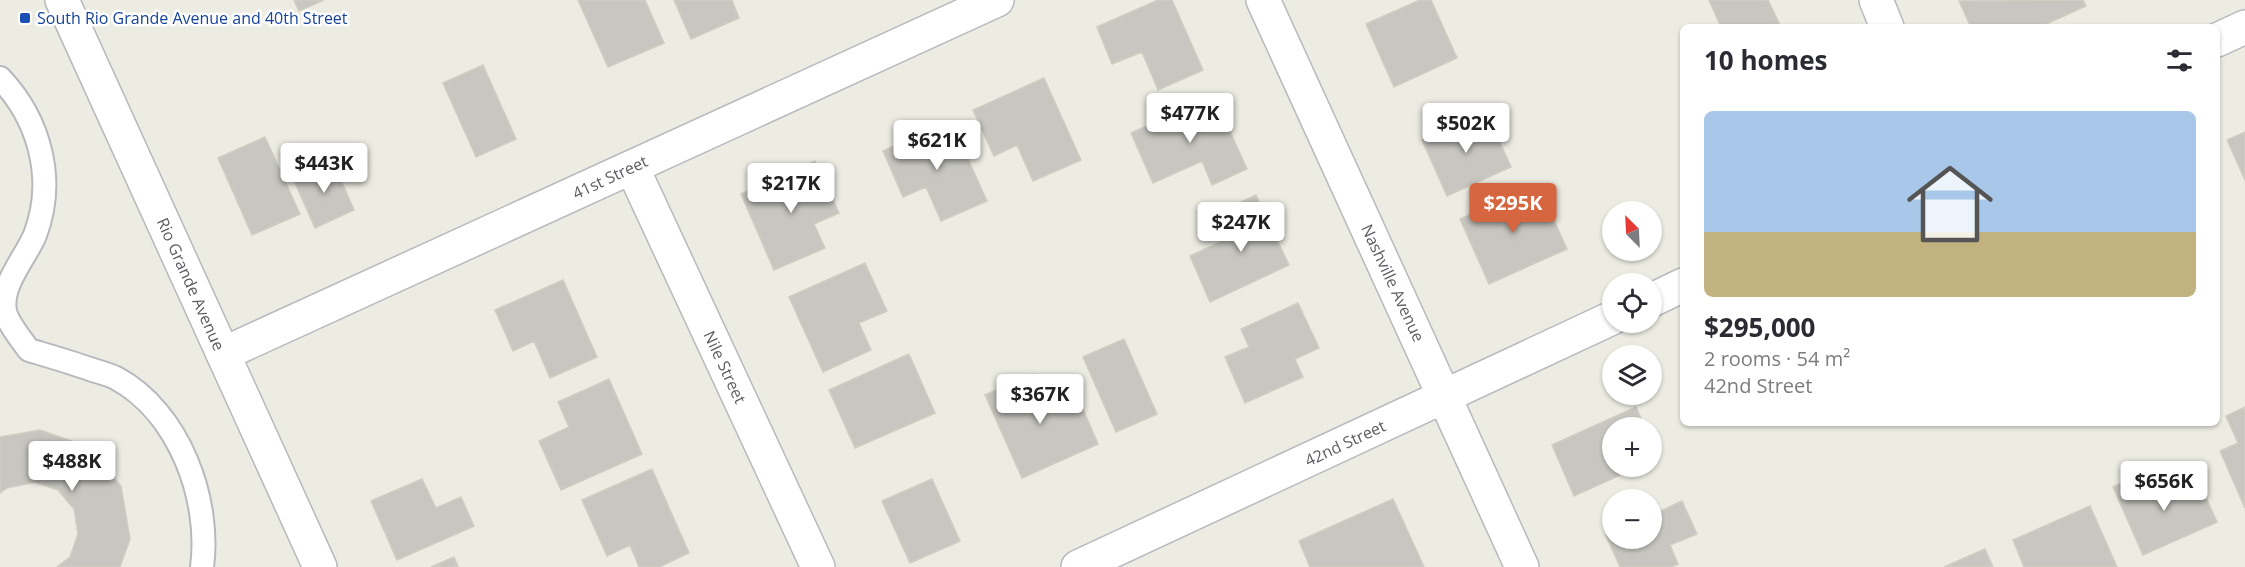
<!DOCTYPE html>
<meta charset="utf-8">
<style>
:root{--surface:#fff;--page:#f7f7f7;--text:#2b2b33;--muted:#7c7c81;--line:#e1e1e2;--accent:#d5663f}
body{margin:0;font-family:"Open Sans",sans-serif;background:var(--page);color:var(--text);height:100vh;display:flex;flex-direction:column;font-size:22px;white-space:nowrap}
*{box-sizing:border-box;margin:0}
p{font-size:20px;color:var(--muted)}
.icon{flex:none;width:33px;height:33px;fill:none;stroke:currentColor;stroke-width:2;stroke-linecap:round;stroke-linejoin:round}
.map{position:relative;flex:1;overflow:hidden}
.side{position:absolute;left:1680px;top:24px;width:540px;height:402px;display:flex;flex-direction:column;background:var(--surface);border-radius:9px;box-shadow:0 2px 4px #0004}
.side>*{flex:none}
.needle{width:39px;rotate:336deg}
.buttons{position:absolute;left:1602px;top:201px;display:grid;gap:12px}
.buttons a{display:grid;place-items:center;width:60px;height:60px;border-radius:50%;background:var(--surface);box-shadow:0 2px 4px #0004;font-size:30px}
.price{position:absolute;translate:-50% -51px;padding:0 14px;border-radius:6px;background:#fff;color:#222;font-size:20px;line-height:39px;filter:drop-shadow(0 2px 3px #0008)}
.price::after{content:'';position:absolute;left:50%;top:36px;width:18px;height:14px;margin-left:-9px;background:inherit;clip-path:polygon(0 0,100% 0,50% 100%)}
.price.on{background:var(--accent);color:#fff}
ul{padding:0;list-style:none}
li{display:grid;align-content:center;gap:12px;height:318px;padding:0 24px}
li+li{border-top:2px solid var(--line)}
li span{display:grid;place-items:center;height:186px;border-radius:9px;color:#555}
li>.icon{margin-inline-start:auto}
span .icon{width:108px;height:108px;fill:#fffc;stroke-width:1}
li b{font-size:26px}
h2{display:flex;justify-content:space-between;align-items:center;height:72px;padding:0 24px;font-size:26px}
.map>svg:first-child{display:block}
</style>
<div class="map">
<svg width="2245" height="567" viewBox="0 0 2245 567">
<rect width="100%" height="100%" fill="#ecece3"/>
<!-- building -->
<path fill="#c7c6c0" stroke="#d0cec2" stroke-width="1.5" d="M294,0H324L299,11Z
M578,0H645L664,43L608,67Z
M674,0H732L739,18L691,39Z
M1158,0H1172L1203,70L1158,90L1142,52L1112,64L1097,27Z
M1420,0H1431L1457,58L1394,87L1366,24Z
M1709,0H1768L1781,27H1721Z
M2083,0L2086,6L2040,27H1971L1959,1Z
M483,65L516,139L476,157L443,83Z
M1044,78L1081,160L1033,181L1017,145L994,156L973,110Z
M1214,96L1247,169L1212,185L1202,161L1153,183L1131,133Z
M1486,112L1511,167L1447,196L1422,140Z
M951,121L987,201L941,221L926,187L903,197L883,151Z
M2245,132V180L2227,140Z
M265,137L300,214L252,235L218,158Z
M332,160L354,210L315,228L293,178Z
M815,161L839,213L814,224L825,248L774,270L741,194Z
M1538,185L1567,249L1489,284L1460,219Z
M1256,195L1289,265L1210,302L1190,256L1238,234L1226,209Z
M865,263L887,311L859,323L871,350L823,372L789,297Z
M563,280L597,357L550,378L534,341L513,351L495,310Z
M1298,303L1319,348L1295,359L1303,377L1245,403L1225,357L1249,347L1241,329Z
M1124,339L1157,414L1116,432L1083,357Z
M909,354L935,413L855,448L829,390Z
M1033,374L1044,399L1073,386L1098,444L1022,478L985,395Z
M609,379L642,454L561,490L539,441L569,427L558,402Z
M1636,407L1645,428H1612V466H1640L1574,496L1552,445Z
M2245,407V508L2220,451L2238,443L2226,416Z
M40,430L88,447L121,486L130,539L120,567H57L70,557L78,534L74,509L58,490L35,482L7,488L0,493V437Z
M1652,443L1658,458L1652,461Z
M652,469L689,553L659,567H639L630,545L607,556L582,500Z
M2138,476L2148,497L2196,476L2217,522L2143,555L2113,487Z
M422,479L436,508L461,497L474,526L397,560L371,501Z
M932,479L960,541L910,563L882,501Z
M1393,499L1424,567H1310L1299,541Z
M1682,501L1697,534L1670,545L1678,564L1671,567H1620L1606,535L1612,532V538H1652V515Z
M2090,506L2117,567H2024L2013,540Z
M1985,549L1993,567H1944Z
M454,557L458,567H431Z"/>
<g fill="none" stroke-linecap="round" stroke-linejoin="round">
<defs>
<path id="lane" d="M0,78C40,120 56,180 35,235C26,257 0,285 5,311C7,322 22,341 29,350C49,356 70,362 90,369C98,372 108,374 116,378C179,412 211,499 202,567"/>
<path id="street" d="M1263,0L1522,567
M1876,0L1887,27
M2217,40L2245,27
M632,167L818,567
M1652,300L1683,285
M223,354L997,0
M1078,567L1612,318"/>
<path id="secondary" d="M62,0L320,567"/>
</defs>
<!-- lane casing -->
<use href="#lane" stroke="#b8b9be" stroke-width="26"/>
<!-- street casing -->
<use href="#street" stroke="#b8b9be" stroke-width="36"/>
<!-- secondary casing -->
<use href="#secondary" stroke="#b6b8bd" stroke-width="36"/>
<!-- lane -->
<use href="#lane" stroke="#fff" stroke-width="22"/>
<!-- street -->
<use href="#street" stroke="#fff" stroke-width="33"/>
<!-- secondary -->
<use href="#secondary" stroke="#fff" stroke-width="33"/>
</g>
<!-- markers -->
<rect fill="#1a4fb4" stroke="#fff" stroke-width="2" x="19" y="12" width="12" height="12" rx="3"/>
<g text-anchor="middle" stroke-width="5" stroke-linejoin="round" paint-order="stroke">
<!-- transit labels -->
<g font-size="16" fill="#164399" stroke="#fff" text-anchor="start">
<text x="37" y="24">South Rio Grande Avenue and 40th Street</text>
</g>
<!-- street labels -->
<g font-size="16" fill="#5b5d62" stroke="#fff">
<text transform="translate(610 177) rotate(-25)" y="6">41st Street</text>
<text transform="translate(1393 283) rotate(65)" y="6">Nashville Avenue</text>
<text transform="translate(191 284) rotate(66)" y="6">Rio Grande Avenue</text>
<text transform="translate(725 367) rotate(65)" y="6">Nile Street</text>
<text transform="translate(1345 443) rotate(-25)" y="6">42nd Street</text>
</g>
</g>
</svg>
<div class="buttons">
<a><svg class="needle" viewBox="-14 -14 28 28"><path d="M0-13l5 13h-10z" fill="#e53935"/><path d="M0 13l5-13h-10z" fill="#7c7c81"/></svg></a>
<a><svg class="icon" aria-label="locate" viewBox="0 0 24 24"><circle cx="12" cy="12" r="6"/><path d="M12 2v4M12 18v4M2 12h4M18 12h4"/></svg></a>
<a><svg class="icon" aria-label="layers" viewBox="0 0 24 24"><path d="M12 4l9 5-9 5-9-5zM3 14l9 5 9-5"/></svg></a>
<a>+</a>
<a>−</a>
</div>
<b class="price" style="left:1190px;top:144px">$477K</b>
<b class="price" style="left:1466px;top:154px">$502K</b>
<b class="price" style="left:937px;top:171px">$621K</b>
<b class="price" style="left:324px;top:194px">$443K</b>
<b class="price" style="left:791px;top:214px">$217K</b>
<b class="price on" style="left:1513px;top:234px">$295K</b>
<b class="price" style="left:1241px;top:253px">$247K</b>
<b class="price" style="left:1040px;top:425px">$367K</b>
<b class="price" style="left:72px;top:492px">$488K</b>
<b class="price" style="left:2164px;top:512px">$656K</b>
<section class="side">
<h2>10 homes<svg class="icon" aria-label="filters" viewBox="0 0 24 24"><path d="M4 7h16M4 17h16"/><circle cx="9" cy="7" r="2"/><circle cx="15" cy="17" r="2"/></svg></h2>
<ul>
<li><span style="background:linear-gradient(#a9c7e8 65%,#c2b280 0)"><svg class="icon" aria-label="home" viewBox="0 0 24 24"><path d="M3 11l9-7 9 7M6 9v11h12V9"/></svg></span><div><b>$295,000</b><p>2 rooms · 54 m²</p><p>42nd Street</p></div></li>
</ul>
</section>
</div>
